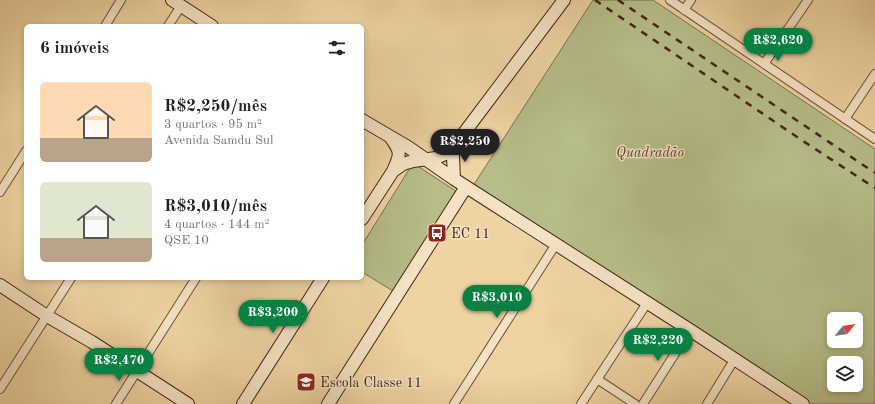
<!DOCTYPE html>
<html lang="pt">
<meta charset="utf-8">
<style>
:root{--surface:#fff;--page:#f6f6f6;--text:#202124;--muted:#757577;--accent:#0b8043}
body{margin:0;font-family:"Old Standard TT",serif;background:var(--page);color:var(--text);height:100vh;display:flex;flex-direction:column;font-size:15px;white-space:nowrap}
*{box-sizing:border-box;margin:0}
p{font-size:13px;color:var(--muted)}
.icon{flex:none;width:22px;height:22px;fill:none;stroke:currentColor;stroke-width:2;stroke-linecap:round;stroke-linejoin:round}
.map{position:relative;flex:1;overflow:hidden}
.panel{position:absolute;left:24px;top:24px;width:340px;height:256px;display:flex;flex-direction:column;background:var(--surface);border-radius:6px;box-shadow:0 2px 6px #0003}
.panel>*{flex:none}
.needle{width:26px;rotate:60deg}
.fabs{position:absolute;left:827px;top:312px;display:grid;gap:8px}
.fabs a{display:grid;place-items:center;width:36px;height:36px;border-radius:6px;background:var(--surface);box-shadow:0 2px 6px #0003;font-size:20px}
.price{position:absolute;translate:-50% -34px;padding:0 9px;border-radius:14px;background:var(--accent);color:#fff;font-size:13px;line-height:26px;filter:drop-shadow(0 1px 2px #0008)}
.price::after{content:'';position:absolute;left:50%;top:24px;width:12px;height:9px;margin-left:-6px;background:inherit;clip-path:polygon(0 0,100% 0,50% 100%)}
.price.active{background:#222;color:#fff}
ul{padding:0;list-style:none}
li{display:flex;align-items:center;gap:12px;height:100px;padding:0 16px}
li span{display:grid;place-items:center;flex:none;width:112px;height:80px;border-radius:6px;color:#555}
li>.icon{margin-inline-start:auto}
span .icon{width:48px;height:48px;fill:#fffc;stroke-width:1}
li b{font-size:17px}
h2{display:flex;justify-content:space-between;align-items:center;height:48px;padding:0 16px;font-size:17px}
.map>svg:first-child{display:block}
</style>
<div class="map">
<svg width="875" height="404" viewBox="0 0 875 404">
<rect width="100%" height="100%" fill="#eed3a3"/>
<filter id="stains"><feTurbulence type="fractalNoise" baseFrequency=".005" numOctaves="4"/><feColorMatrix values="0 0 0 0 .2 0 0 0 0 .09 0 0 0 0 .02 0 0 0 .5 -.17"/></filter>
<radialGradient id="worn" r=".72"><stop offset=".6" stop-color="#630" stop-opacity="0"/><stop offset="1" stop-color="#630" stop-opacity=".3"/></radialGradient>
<!-- green -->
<path fill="#b6bd88" stroke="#7d714e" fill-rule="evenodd" d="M593,0H653L875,149V404H807L471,189ZM834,319H856V341H834ZM834,363H856V385H834Z
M413,163L459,193L393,291L362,272V245Z"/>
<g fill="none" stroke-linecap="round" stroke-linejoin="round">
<defs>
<path id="street" d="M670,0L875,139
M684,10L691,0
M105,26L121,0
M168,26L181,6
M764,64L808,0
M845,119L875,74
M0,192L26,151
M597,379L635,404
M0,389L71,278
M116,404L196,278
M454,404L556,244
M581,404L647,303
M643,404L690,330
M707,404L734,360"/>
<path id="secondary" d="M172,0L212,26
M362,120L408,147L454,179L690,330L803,404
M391,138C402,153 400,155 393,171
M454,179L453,156L455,145
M362,219L393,171L403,164L413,161L436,158L445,154L455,145L564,0
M0,285L47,316L92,342L188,404
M243,404L323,278
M328,404L466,187"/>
</defs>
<!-- street casing -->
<use href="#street" stroke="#6e5038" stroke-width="10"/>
<!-- secondary casing -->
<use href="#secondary" stroke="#442515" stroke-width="14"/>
<!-- street -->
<use href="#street" stroke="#f4e2c3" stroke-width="8"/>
<!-- secondary -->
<use href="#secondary" stroke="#f4e2c3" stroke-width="12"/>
<!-- rail -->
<path stroke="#442515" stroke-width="2.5" stroke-dasharray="7 7" stroke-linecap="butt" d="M595,0L803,141L875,188
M618,0L875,173"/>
</g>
<!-- icons -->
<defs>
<symbol id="bus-square" viewBox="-11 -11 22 22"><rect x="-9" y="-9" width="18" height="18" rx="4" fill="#8f2418" stroke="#f4e2c3"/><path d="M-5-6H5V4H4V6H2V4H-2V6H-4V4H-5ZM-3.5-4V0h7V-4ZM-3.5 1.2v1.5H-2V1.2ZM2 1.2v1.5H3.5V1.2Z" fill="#fff"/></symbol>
<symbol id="school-square" viewBox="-11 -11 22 22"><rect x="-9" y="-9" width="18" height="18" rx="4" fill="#8f2418" stroke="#f4e2c3"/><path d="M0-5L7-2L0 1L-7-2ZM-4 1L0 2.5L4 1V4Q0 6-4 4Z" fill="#fff"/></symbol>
</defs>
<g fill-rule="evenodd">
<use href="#bus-square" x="426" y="222" width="22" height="22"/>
<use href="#school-square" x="295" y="371" width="22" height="22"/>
</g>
<g text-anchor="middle" stroke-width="3" stroke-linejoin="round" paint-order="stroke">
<!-- park labels -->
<g font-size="14" font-style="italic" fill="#5b432c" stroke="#f4e2c3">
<text x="650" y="157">Quadradão</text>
</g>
<!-- poi labels -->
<g font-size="14" fill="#442515" stroke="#f4e2c3" text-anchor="start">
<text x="451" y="238">EC 11</text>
<text x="320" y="387">Escola Classe 11</text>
</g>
</g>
<rect width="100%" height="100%" filter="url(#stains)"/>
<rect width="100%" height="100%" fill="url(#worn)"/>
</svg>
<div class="fabs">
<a><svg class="needle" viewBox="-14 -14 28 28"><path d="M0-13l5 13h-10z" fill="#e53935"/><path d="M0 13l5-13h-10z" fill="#757577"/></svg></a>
<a><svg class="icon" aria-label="layers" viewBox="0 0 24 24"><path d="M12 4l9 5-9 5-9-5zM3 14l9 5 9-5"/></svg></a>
</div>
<b class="price" style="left:778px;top:62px">R$2,620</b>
<b class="price active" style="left:465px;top:163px">R$2,250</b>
<b class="price" style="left:497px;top:319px">R$3,010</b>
<b class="price" style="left:273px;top:334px">R$3,200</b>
<b class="price" style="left:658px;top:362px">R$2,220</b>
<b class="price" style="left:119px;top:382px">R$2,470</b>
<section class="panel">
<h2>6 imóveis<svg class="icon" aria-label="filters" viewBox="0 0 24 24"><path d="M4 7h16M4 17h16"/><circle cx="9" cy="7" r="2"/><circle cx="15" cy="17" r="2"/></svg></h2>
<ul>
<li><span style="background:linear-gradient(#ffd9b3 70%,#b9a48a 0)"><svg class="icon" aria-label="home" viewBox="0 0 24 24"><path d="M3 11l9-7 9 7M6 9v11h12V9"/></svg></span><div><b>R$2,250/mês</b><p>3 quartos · 95 m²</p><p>Avenida Samdu Sul</p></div></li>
<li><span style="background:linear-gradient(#dfe7d0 70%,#b9a48a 0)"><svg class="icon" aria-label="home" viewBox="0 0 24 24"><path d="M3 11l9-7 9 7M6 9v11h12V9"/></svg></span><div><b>R$3,010/mês</b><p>4 quartos · 144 m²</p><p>QSE 10</p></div></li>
</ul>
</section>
</div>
